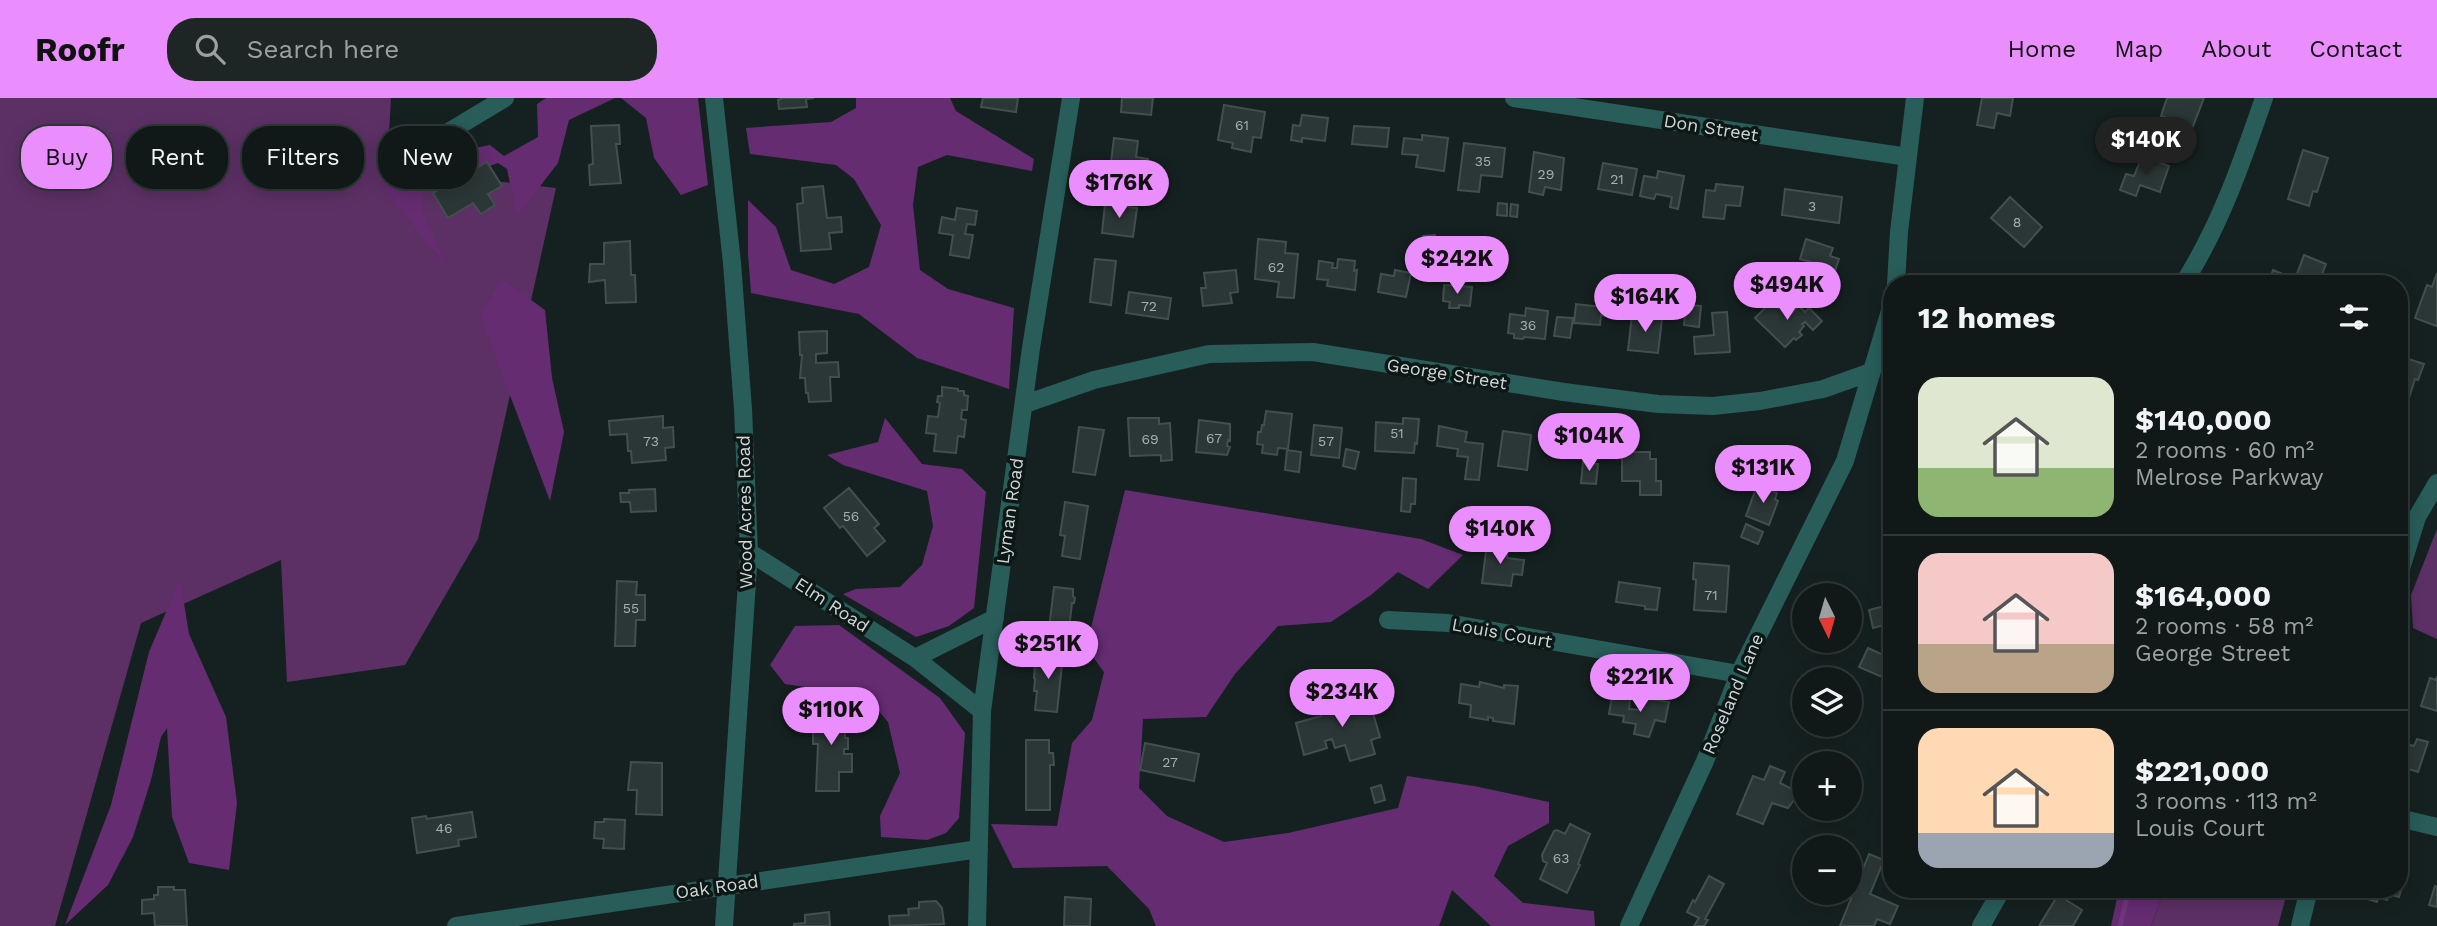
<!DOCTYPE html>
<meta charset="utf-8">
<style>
:root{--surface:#101918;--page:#1e2625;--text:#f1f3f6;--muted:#9ca0a2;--line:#303837;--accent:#ea8dfd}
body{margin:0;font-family:"Work Sans",sans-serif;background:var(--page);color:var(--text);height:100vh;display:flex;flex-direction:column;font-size:26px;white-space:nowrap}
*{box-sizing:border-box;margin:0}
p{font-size:23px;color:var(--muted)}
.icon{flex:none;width:38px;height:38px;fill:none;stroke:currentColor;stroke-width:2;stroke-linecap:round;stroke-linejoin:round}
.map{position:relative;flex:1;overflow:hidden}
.drawer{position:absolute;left:1883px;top:177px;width:525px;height:623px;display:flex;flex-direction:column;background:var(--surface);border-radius:28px;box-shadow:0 4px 18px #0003,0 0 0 2px var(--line)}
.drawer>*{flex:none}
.guide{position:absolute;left:21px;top:28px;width:665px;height:63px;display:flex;gap:14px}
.needle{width:46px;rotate:175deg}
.tools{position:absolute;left:1792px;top:485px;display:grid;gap:14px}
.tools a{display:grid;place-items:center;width:70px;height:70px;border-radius:50%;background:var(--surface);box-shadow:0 4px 18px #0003,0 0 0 2px var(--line);font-size:35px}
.price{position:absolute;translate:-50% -60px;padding:0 16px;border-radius:24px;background:var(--accent);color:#111;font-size:23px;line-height:46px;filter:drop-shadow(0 2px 4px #0008)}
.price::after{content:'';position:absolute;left:50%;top:42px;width:21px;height:16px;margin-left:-10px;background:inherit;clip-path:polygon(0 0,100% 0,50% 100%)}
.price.on{background:#222;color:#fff}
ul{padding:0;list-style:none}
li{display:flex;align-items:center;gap:21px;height:175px;padding:0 35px}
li+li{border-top:2px solid var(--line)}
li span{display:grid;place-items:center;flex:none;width:196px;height:140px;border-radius:21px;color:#555}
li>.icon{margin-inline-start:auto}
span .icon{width:84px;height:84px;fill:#fffc;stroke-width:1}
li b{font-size:30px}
h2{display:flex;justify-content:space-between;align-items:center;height:84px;padding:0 35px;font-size:30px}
.chip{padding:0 24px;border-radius:28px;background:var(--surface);box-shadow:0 4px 18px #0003,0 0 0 2px var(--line);font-size:24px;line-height:63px}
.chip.on{background:var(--accent);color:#111}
header{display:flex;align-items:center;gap:42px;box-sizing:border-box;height:98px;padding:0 35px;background:var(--accent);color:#111}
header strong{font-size:33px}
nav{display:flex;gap:38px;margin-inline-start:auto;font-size:24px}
.search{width:490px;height:63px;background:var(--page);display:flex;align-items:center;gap:18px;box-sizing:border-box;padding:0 24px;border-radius:28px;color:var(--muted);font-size:26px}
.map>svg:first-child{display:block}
</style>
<header>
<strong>Roofr</strong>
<div class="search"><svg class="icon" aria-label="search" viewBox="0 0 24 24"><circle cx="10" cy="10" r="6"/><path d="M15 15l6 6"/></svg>Search here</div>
<nav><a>Home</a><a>Map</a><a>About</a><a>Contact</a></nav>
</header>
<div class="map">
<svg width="2437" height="828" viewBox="0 0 2437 828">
<rect width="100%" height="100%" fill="#152120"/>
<!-- green -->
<path fill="#5c3065" d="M0,0H391L387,71L556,90L478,441L405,567L287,584L281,462L141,525L55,828H0Z
M2437,431V541L2413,530L2411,497Z
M2165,791H2288L2278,828H2151Z"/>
<!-- forest -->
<path fill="#652c71" d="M546,0H615L569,22L558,65L517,118L507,71L498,65L422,92L423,114L447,169L385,92L459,53L490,47L504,58L538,39L537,6Z
M621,0H698L708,87L681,97L654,60L646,20Z
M856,0H950L956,13L1034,61L1032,73L947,57L918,69L913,107L920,172L948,191L1014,210L1009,291L917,260L859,216L751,195L748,156V102L776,129L791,172L834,186L869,169L881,127L854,81L836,67L750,56L746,30L831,24L856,10Z
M502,181L545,212L552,280L564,334L550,403L480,218Z
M885,320L922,366L962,371L986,394L974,510L949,528L916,539L843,496L856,491L900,489L922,467L933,428L927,393L843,367L827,357L878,344Z
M1125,392L1421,441L1463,457L1428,491L1398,474L1371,497L1331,524L1278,528L1235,576L1206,619L1143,621L1139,690L1167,718L1224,744L1288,735L1398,710L1407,678L1474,688L1549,704V725L1508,748L1494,778L1523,805L1594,813L1595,828H1491L1452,792L1439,828H1156L1149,811L1107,768L1013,770L991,726L1057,728L1072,645L1092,622L1104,574L1086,550Z
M180,481L189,536L226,619L237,705L229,772L189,765L172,719L167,630L161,639L151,682L133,739L108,787L65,827L111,707L149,554Z
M839,527L940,600L965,635L959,720L946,735L927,742L881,739L880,718L900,675L888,624L866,598L785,586L770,567L795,528Z
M2119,791H2165L2151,828H2111Z"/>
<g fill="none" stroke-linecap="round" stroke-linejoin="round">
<!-- stream -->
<path stroke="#70367c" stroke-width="5" d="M2120,828L2129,791"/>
</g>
<!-- building -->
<path fill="#2b3736" stroke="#424f4d" stroke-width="2" d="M783,0H814L806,1L807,9L779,11L778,2Z
M983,0H1018L1016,14L981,9Z
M1122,0H1153L1151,17L1121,14Z
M1982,0H2013L2010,18L1997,15L1994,30L1977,27Z
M2167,0H2204L2188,41L2160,32L2165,19L2161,18Z
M1224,7L1265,14L1261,40L1253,39L1251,54L1232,50L1233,45L1218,42Z
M1302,17L1328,20L1325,43L1302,40V44L1291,42L1293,27L1300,28Z
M619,27L620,46H616L621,85L590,87L589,67L593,66L591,28Z
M1354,28L1389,30L1387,49L1352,46Z
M1422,37L1448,40L1444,73L1416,69L1418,57L1402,56L1404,40L1422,42Z
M1114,40L1138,43L1136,59L1148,61L1146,77L1110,72Z
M1464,45L1505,50L1502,79L1481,77L1479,94L1458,92Z
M2303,52L2328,60L2317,94L2313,93L2309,108L2288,101Z
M1534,54L1564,60L1561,92L1545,89L1543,97L1529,94Z
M2142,58L2169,68L2160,94L2140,87L2136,98L2120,92L2126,76L2134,78Z
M487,64L502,88L488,96L495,107L481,116L473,105L448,120L433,95Z
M1603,65L1637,71L1632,97L1598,91Z
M1658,73L1684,78L1678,111L1670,109L1672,99L1656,96L1654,101L1640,98L1644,78L1657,80Z
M1716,86L1743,89L1740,108L1726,107L1724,121L1703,119L1706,92L1715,93Z
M823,88L827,120L841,119L842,134L829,135L831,151L801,153L797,106L803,105L802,90Z
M1785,91L1842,99L1839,125L1782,117Z
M2010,99L2042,129L2024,149L1991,120Z
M1498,105L1507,106V118L1497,117Z
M1105,106L1137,110L1133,139L1102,135Z
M1511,106L1518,107L1517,119L1510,118Z
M957,110L977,113L975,127L967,126L965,136L973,137L969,160L950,157L953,137L939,135L942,119L955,122Z
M1435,137L1436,155L1423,156V138Z
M1258,141L1286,144L1285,155L1298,156L1294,200L1277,199L1279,184L1255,181Z
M1806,141L1833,150L1830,158L1839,161L1830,187L1806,179L1811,164L1800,161Z
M630,143L631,177H635L636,204L606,205L605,182L589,184L590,166H604V145Z
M2304,157L2326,166L2319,184L2297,176Z
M1095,161L1116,163L1111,207L1090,204Z
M1338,161L1355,163L1354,173L1357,172L1355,192L1327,188L1328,182L1317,181L1319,163L1333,165L1332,170H1337Z
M1236,172L1238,194L1230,195L1232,205L1203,208L1201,190H1206L1204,175Z
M1395,172L1411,175L1406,199L1378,194L1381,176L1394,178Z
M2273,172L2297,182L2296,186H2268Z
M2437,175V225L2436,228L2415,220L2427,187L2432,189Z
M1444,187L1472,189L1470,208L1459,207V210H1449L1450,204L1443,203Z
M1129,194L1171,200L1168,221L1126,215Z
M1665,194L1677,196L1674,214L1662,213Z
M1603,202L1613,203L1612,219L1601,217L1600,227L1574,225L1576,206L1602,209Z
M1772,203L1782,213L1785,210L1791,216L1799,208L1805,214L1809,210L1822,223L1813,232L1805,224L1802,226L1804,228L1799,234L1802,237L1796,242L1794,240L1785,249L1755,220Z
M1686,207L1701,208L1699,229L1684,227Z
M1526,210L1548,213L1545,241L1524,239L1523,241L1514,240V236L1508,235L1510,216L1525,218Z
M1727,214L1730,254L1695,256L1694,239L1714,237L1712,215Z
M1632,217L1662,221L1658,255L1628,252Z
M1557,219L1573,220L1570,240L1554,238Z
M827,233V255L816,256V265L838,264L839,279H830L831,303L809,304L808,295H806L805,280H800L802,257H800L799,234Z
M2399,258L2424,266L2418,282L2415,281L2405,313L2399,311Z
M942,289L958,291V293H964V297L968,298L967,312H962L961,321L966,322L964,339L958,338L956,355L934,353L936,336L926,335L928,318L938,319L940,305L937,304L938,298H942Z
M1266,313L1292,316L1288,351L1278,350L1277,357L1262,355L1263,347L1257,346L1258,334H1261L1262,327H1264Z
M663,318V330L673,329L674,349L665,350L666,362L632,365L631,353H628L627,336L610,337L609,323Z
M1128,320H1159V326L1170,325L1172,362L1161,363V357L1130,358Z
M1403,320L1419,321L1417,346L1415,345L1414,355L1375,353L1376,324L1403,326Z
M1199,322L1230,326V343L1228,342L1227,348L1230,349L1227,357L1196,354Z
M1314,327L1342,330L1339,360L1311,357Z
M1439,328L1467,334L1465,344L1483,346L1479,382L1465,381L1468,359L1457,358L1458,351L1437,348Z
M1079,329L1104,332L1095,377L1073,374Z
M1503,333L1531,337L1527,372L1498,368Z
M1346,351L1359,354L1355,371L1343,368Z
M1287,352L1301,354L1299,374L1285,372Z
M1622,354H1650V361H1656V383H1661V397H1640V383H1622Z
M1583,364L1598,366L1596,386L1581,385Z
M1403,380L1416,381L1415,406H1411L1410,414L1401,413Z
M1757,387L1777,395L1775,401L1778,403L1769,427L1746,418Z
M849,390L879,426L874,430L885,443L867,458L843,428L840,430L824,410Z
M655,391L656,413L631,414L630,404H621L620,395H629V392Z
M1065,404L1088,408L1080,461L1062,458L1065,438L1060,437Z
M1483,420L1498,422L1495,441L1480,439Z
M1746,426L1763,434L1758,446L1741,439Z
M1487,445L1508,448L1507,460L1524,462L1522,477L1513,476L1511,488L1482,485Z
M1694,465L1729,468L1726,514L1694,512L1696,482L1693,481Z
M617,483L637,484L636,497H645V522H636L635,548H615Z
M1619,484L1660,490L1657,512L1645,511V508L1616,504Z
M1054,489L1073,491V498L1075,500L1074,505H1072L1068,541L1048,539Z
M1892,506V525L1873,530L1869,512Z
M1868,550L1890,560L1882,579L1859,569Z
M1036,554L1063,557L1057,614L1035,612L1037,593H1034L1035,581L1034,580Z
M2437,578V613L2421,608L2430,580L2436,582Z
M1480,584L1504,590V587L1518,588L1514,626L1493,623V620L1488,619V622L1470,619L1471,607L1459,605L1461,586L1479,589Z
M1368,598L1380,639L1371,642L1375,656L1350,663L1345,647L1335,650L1332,641L1325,643L1327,650L1304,657L1296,625L1321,618L1319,611Z
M1612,598L1630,601L1629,611L1641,612L1643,600L1669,604L1665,624L1655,622L1649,639L1634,636L1636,626L1623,624L1624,618L1609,616Z
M820,606H845V640H848V651H844V656H852V674H839V693H816L818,646H813V620L820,619Z
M2417,641L2428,644L2418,674L2399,668V657L2403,645L2414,648Z
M1026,642H1049V655H1053L1054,667H1050V712H1026Z
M1145,645L1199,656L1194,683L1140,672Z
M631,664L662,665V717L636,716L637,692H628Z
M1770,668L1785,674L1780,685L1794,692L1796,699L1788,710L1772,705L1763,726L1737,716L1753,678L1764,682Z
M1381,687L1385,702L1375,705L1371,690Z
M472,714L476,739L458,742L459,748L417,755L412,720L426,718L427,721Z
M604,721L625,722L624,751L603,750L604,741L594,740L595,724H604Z
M1570,726L1590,736L1578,766L1580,767L1567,795L1540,781L1547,765L1543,763L1542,757L1554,733L1557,732L1565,736Z
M1869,756L1884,762L1870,796L1898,808L1890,826L1877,821L1874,828H1840Z
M1709,778L1724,786L1705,821L1708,822L1704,828H1694L1699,820L1687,814L1693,802L1695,804Z
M2399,785L2403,786L2399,799L2389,796L2387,802L2378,799L2377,804L2365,800L2368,791H2399Z
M2435,788L2437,789V809L2429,807Z
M158,789H174V792H185L187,828H155L154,815L142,816V802L154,801V797H158Z
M2058,797L2082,812L2073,828H2039Z
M1065,799L1091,801L1090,828H1064Z
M936,803L942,810L944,826L890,828L889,818L909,817L908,811L919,810V804Z
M829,814L830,828H794V826L805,825V817Z"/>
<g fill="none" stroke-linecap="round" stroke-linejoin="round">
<!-- minor -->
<path stroke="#285d59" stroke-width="18" d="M714,0L732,165L743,311L749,454L724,828
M1514,0L1908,59
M387,71L505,0
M1896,186L1899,134L1915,0
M2183,186C2220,128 2242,64 2264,0
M1025,306L1094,282L1209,256L1313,254L1564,294L1658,306L1713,308L1760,303L1823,291L1871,274
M749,454L915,560L982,613
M2399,477L2417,419L2437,385
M1388,522L1448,525L1739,576
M915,560L995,520
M2399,720L2437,729
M456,828L979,751
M977,828L982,613L1031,250L1071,0
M1629,828L1705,663L1739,576L1845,363L1892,206
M1981,828L2002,791
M2300,828L2309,791"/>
</g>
<g text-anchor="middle" stroke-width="7" stroke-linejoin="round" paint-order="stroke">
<!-- number labels -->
<g font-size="14" fill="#a7b0af">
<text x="1242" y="32">61</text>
<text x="1483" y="68">35</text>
<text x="1546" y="81">29</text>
<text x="1617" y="86">21</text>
<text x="1812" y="113">3</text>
<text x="2017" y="129">8</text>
<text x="1276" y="174">62</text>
<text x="1149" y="213">72</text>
<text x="1528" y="232">36</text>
<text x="1397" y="340">51</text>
<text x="1214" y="345">67</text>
<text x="1150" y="346">69</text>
<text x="651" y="348">73</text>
<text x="1326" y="348">57</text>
<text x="851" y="423">56</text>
<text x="1711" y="502">71</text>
<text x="631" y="515">55</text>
<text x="1170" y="669">27</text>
<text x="444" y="735">46</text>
<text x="1561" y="765">63</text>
</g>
<!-- street labels -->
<g font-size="18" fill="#d0d8d7" stroke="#0c1716">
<text transform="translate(1711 30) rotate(9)" y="6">Don Street</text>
<text transform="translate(1447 276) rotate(9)" y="6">George Street</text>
<text transform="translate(1010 413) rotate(-82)" y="6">Lyman Road</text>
<text transform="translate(745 414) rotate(-91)" y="6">Wood Acres Road</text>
<text transform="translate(832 507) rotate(33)" y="6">Elm Road</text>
<text transform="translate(1502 535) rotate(10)" y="6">Louis Court</text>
<text transform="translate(1733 596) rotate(-67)" y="6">Roseland Lane</text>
<text transform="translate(717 789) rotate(-8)" y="6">Oak Road</text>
</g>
</g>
</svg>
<div class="tools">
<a><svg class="needle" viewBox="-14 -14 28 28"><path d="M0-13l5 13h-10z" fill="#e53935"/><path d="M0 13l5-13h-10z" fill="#9ca0a2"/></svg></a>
<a><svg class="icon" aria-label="layers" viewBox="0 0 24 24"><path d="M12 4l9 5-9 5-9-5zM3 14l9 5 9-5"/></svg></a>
<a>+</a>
<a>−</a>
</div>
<b class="price on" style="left:2146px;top:79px">$140K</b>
<b class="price" style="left:1119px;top:122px">$176K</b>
<b class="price" style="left:1457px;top:198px">$242K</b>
<b class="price" style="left:1787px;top:224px">$494K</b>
<b class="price" style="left:1645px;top:236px">$164K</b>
<b class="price" style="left:1589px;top:375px">$104K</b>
<b class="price" style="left:1763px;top:407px">$131K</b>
<b class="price" style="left:1500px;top:468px">$140K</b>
<b class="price" style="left:1048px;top:583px">$251K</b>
<b class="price" style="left:1640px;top:616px">$221K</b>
<b class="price" style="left:1342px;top:631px">$234K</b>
<b class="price" style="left:831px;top:649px">$110K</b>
<div class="guide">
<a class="chip on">Buy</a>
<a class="chip">Rent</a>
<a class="chip">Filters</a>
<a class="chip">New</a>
</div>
<section class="drawer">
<h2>12 homes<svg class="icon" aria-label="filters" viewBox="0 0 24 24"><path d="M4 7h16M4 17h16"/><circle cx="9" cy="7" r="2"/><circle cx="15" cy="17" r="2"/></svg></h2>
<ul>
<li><span style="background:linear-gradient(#dfe7d0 65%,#8fb573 0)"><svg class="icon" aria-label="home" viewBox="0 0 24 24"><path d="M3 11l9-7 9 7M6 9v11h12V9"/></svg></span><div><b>$140,000</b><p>2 rooms · 60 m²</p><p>Melrose Parkway</p></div></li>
<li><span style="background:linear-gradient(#f6c9c9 65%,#b9a48a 0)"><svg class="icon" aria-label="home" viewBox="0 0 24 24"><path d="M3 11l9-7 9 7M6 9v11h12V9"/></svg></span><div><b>$164,000</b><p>2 rooms · 58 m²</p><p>George Street</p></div></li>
<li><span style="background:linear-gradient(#ffd9b3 75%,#9aa5b1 0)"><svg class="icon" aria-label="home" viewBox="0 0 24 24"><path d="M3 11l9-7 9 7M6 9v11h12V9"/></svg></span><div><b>$221,000</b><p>3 rooms · 113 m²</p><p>Louis Court</p></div></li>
</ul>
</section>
</div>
